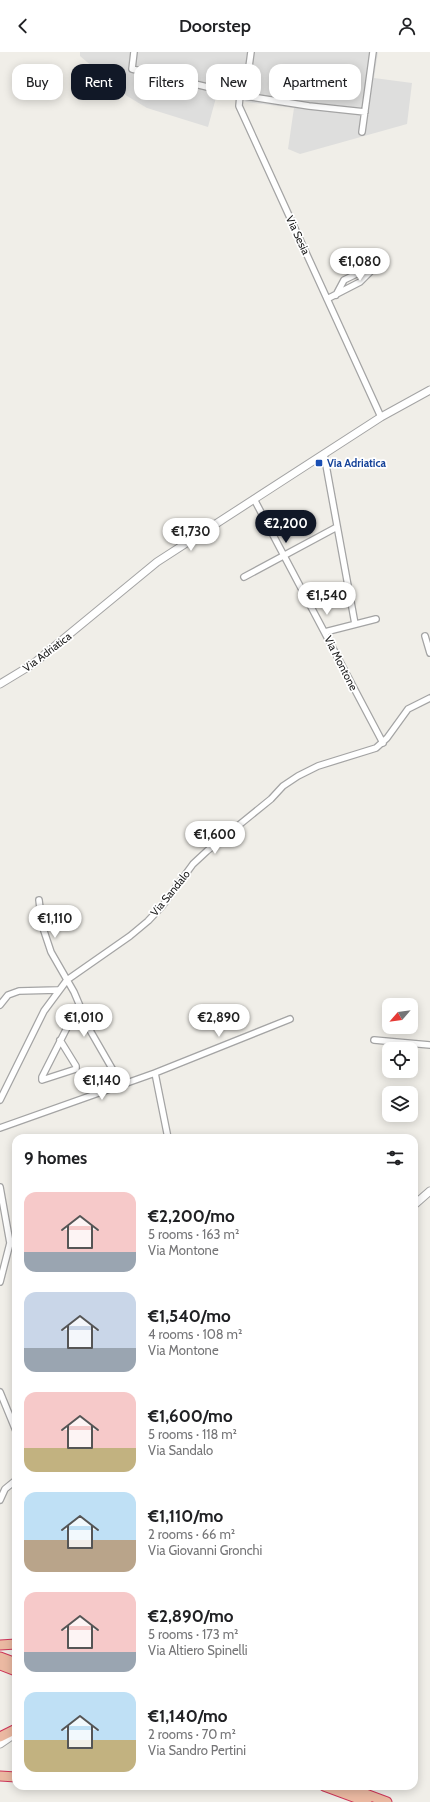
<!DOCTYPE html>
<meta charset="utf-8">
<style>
:root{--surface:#fff;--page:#f6f6f6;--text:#202124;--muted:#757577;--accent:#111827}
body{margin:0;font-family:Cabin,sans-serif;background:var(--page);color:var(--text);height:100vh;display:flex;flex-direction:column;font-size:15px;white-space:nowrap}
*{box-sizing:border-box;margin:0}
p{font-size:13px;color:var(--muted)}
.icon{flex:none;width:22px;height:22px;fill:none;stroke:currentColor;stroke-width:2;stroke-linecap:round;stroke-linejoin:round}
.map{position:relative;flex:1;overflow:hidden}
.panel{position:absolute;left:12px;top:1082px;width:406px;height:656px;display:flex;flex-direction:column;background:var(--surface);border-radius:12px;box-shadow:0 2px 10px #0003}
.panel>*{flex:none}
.hud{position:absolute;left:12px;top:12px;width:406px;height:36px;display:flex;gap:8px}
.needle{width:26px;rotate:242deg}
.controls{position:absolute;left:382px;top:946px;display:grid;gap:8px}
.controls a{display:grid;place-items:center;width:36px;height:36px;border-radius:8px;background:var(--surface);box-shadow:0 2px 10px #0003;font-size:20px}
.price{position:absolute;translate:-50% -34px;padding:0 9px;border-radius:14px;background:#fff;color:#222;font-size:13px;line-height:26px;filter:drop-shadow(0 1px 2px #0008)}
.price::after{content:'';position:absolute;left:50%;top:24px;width:12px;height:9px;margin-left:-6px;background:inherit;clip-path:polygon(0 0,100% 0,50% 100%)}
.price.selected{background:var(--accent);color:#fff}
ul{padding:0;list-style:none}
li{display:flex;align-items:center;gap:12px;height:100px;padding:0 12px}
li span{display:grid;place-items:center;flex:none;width:112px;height:80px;border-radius:12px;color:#555}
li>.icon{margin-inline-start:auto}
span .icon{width:48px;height:48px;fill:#fffc;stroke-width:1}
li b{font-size:17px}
h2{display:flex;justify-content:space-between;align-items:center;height:48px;padding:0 12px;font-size:17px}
.chip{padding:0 14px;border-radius:12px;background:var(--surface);box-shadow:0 2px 10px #0003;font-size:14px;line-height:36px}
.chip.selected{background:var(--accent);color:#fff}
header{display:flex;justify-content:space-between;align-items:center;height:52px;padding:0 12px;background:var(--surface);font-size:18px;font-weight:600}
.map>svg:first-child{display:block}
</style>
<header><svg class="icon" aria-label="back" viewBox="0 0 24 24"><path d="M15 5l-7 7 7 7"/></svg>Doorstep<svg class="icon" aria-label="person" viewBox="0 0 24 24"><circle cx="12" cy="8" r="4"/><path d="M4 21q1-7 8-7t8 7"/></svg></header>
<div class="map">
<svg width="430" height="1750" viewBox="0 0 430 1750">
<rect width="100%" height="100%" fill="#f0eee8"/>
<!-- residential -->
<path fill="#dededd" d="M80,0H378L374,26L412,31L407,72L300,102L288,97L294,56L247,50L217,42L208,75L147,56L127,44L80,4Z"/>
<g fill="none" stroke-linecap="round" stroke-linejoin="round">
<defs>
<path id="minor" d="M134,0L132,17L245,44L309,54L365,60
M240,43L239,54L381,365
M245,44L251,0
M362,80L373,0
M336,243L344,228L375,213
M327,247L360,230L379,211
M324,402L355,572
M254,447L383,691
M244,525L337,475
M325,580L376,567
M425,584L430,601
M39,848L42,873L51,900L74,940L91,980L121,1032
M0,953L8,943L19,939L58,938
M60,988L76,1014V1017L42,1028V1025L79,952
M374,988L430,993
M155,1021L290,967
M0,1048L44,959L67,928L130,884L148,869L163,853L193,812L207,799L271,747L283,734L298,724L318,714L376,696L387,686L408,657L430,646
M0,1076L155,1021L168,1086
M0,1135L10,1191L0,1230
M0,1340L16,1379
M0,1448L5,1437L16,1428"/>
<path id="tertiary" d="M0,632L33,612L157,510L381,365L430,338
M414,1153L430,1139
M0,1692L16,1681"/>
<path id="trunk" d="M0,1593L16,1592
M0,1605L16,1611
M0,1613L16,1619
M0,1685L16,1677
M0,1724L16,1725
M324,1734L367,1750
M344,1734L387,1750"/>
</defs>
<!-- minor casing -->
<use href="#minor" stroke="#a4a4a4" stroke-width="8"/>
<!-- tertiary casing -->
<use href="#tertiary" stroke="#a4a4a4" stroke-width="9"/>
<!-- trunk casing -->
<use href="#trunk" stroke="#ce3558" stroke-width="11"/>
<!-- minor -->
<use href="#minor" stroke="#fff" stroke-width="5.5"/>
<!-- tertiary -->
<use href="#tertiary" stroke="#fff" stroke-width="7"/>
<!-- trunk -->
<use href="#trunk" stroke="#ebb9a2" stroke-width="9"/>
</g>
<!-- markers -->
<rect fill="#1a4fb4" stroke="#fff" stroke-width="1.5" x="315" y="407" width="8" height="8" rx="2"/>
<g text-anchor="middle" stroke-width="3.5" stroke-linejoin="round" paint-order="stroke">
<!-- street labels -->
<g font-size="11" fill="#202020" stroke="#fff">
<text transform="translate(298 183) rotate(65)" y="4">Via Sesia</text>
<text transform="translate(47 600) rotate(-37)" y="4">Via Adriatica</text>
<text transform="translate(341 611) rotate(63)" y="4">Via Montone</text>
<text transform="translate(170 841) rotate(-51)" y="4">Via Sandalo</text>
</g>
<!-- transit labels -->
<g font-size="11" font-weight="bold" fill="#164399" stroke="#fff" text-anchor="start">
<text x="327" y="415">Via Adriatica</text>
</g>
</g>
</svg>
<div class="controls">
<a><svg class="needle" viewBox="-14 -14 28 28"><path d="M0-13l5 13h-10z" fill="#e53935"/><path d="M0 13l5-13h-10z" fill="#757577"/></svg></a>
<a><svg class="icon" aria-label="locate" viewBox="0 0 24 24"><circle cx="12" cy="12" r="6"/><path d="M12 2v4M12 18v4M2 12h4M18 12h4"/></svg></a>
<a><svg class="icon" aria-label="layers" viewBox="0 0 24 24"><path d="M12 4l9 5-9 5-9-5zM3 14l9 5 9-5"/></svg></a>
</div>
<b class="price" style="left:360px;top:230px">€1,080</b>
<b class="price selected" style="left:286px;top:492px">€2,200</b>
<b class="price" style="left:191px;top:500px">€1,730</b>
<b class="price" style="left:327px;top:564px">€1,540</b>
<b class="price" style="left:215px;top:803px">€1,600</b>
<b class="price" style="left:55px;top:887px">€1,110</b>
<b class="price" style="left:84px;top:986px">€1,010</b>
<b class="price" style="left:219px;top:986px">€2,890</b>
<b class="price" style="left:102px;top:1049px">€1,140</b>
<div class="hud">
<a class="chip">Buy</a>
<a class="chip selected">Rent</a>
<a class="chip">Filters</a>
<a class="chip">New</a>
<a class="chip">Apartment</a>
</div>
<section class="panel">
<h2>9 homes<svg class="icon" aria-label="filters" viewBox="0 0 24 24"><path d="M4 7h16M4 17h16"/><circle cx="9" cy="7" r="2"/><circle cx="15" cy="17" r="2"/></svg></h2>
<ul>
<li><span style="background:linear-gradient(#f6c9c9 75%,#9aa5b1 0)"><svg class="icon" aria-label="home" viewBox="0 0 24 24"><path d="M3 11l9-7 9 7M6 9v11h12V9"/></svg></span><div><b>€2,200/mo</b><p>5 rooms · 163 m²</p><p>Via Montone</p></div></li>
<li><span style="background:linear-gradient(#c9d6e8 70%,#9aa5b1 0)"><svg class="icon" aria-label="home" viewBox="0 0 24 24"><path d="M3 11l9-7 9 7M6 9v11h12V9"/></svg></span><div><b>€1,540/mo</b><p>4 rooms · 108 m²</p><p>Via Montone</p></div></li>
<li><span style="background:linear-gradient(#f6c9c9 70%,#c2b280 0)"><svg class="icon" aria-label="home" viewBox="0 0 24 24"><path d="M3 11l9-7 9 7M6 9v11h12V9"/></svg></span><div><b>€1,600/mo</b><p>5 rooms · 118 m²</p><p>Via Sandalo</p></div></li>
<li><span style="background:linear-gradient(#bfe0f5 60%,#b9a48a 0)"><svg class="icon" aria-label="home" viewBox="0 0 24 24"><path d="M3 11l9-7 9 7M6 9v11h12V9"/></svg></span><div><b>€1,110/mo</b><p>2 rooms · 66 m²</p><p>Via Giovanni Gronchi</p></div></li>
<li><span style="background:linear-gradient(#f6c9c9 75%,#9aa5b1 0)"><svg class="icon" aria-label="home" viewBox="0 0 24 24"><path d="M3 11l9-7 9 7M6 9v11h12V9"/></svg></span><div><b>€2,890/mo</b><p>5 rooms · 173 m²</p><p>Via Altiero Spinelli</p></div></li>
<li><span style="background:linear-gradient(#bfe0f5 60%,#c2b280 0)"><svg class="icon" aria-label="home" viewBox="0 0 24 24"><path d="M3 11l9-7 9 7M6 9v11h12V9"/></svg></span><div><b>€1,140/mo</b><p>2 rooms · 70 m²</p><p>Via Sandro Pertini</p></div></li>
</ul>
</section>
</div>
